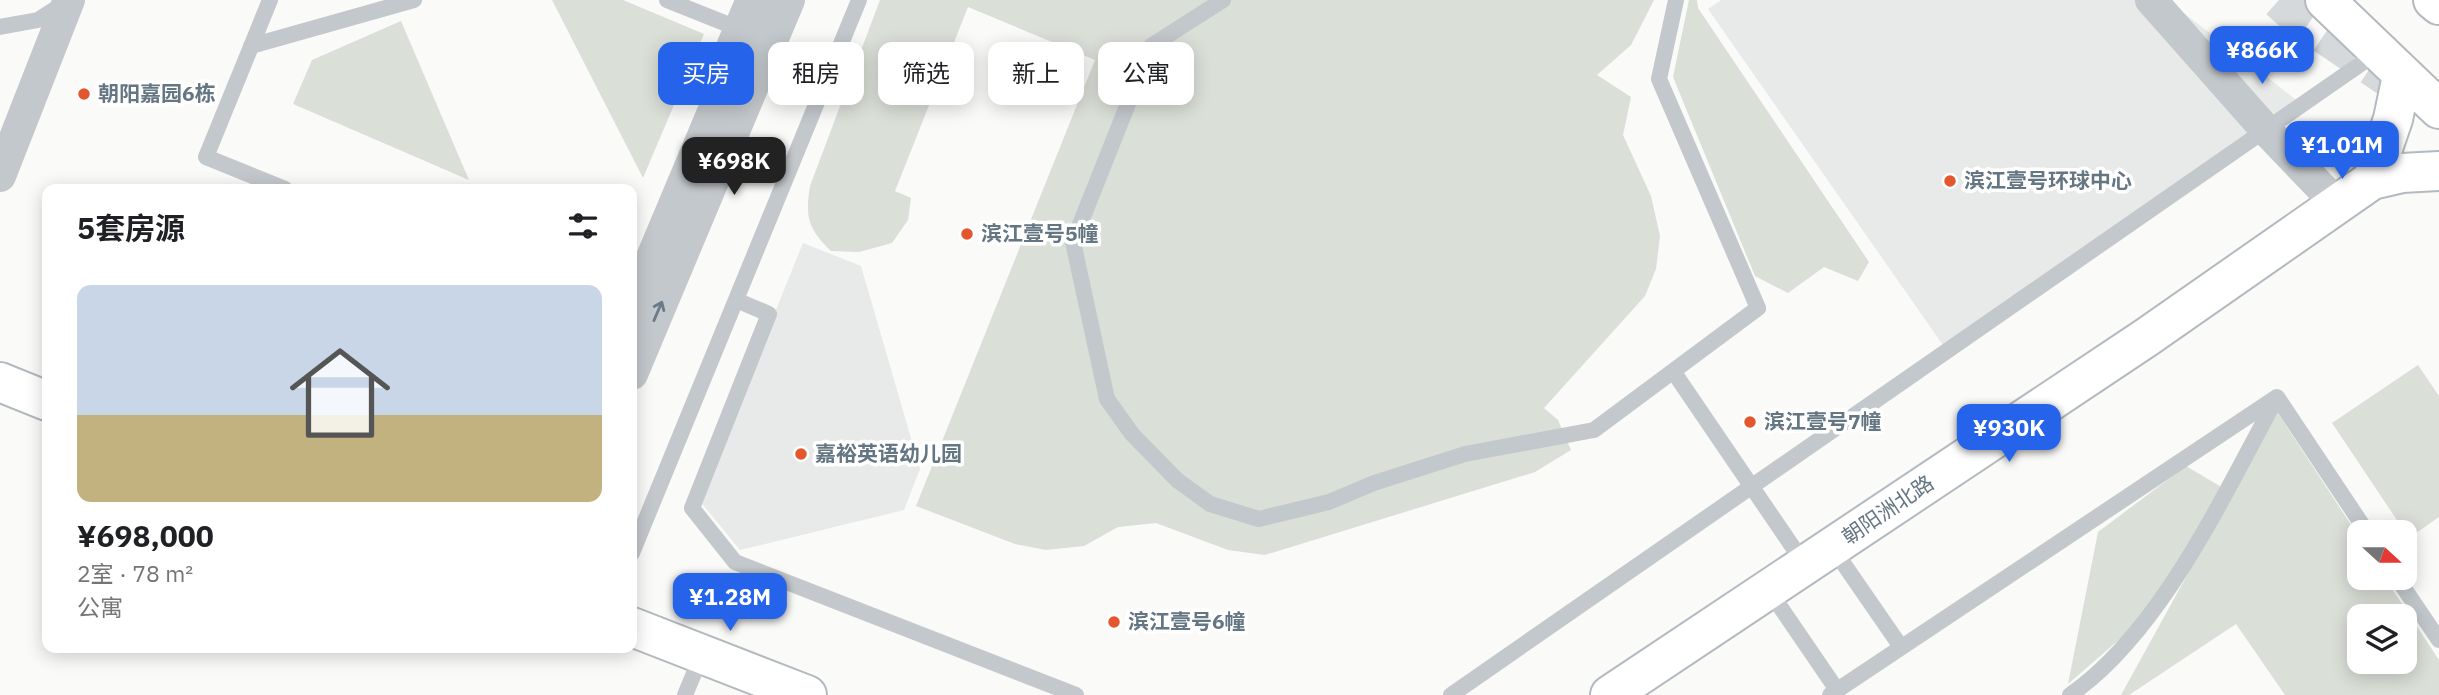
<!DOCTYPE html>
<html lang="zh">
<meta charset="utf-8">
<style>
:root{--surface:#fff;--page:#f2f2f2;--text:#202124;--muted:#757577;--accent:#2563eb}
body{margin:0;font-family:"IBM Plex Sans","Noto Sans SC",sans-serif;background:var(--page);color:var(--text);height:100vh;display:flex;flex-direction:column;font-size:26px;white-space:nowrap}
*{box-sizing:border-box;margin:0}
p{font-size:23px;color:var(--muted)}
.icon{flex:none;width:38px;height:38px;fill:none;stroke:currentColor;stroke-width:2;stroke-linecap:round;stroke-linejoin:round}
.map{position:relative;flex:1;overflow:hidden}
.side{position:absolute;left:42px;top:184px;width:595px;height:469px;display:flex;flex-direction:column;background:var(--surface);border-radius:14px;box-shadow:0 4px 18px #0003}
.side>*{flex:none}
.guide{position:absolute;left:658px;top:42px;width:665px;height:63px;display:flex;gap:14px}
.needle{width:46px;rotate:111deg}
.tools{position:absolute;left:2347px;top:520px;display:grid;gap:14px}
.tools a{display:grid;place-items:center;width:70px;height:70px;border-radius:14px;background:var(--surface);box-shadow:0 4px 18px #0003;font-size:35px}
.price{position:absolute;translate:-50% -60px;padding:0 16px;border-radius:14px;background:var(--accent);color:#fff;font-size:23px;line-height:46px;filter:drop-shadow(0 2px 4px #0008)}
.price::after{content:'';position:absolute;left:50%;top:42px;width:21px;height:16px;margin-left:-10px;background:inherit;clip-path:polygon(0 0,100% 0,50% 100%)}
.price.on{background:#222;color:#fff}
ul{padding:0;list-style:none}
li{display:grid;align-content:center;gap:14px;height:371px;padding:0 35px}
li span{display:grid;place-items:center;height:217px;border-radius:14px;color:#555}
li>.icon{margin-inline-start:auto}
span .icon{width:126px;height:126px;fill:#fffc;stroke-width:1}
li b{font-size:30px}
h2{display:flex;justify-content:space-between;align-items:center;height:84px;padding:0 35px;font-size:30px}
.chip{padding:0 24px;border-radius:14px;background:var(--surface);box-shadow:0 4px 18px #0003;font-size:24px;line-height:63px}
.chip.on{background:var(--accent);color:#fff}
.map>svg:first-child{display:block}
</style>
<div class="map">
<svg width="2439" height="695" viewBox="0 0 2439 695">
<rect width="100%" height="100%" fill="#fafaf8"/>
<!-- built -->
<path fill="#e8e9e9" d="M1721,0H2167L2299,102L1945,348L1708,9Z
M803,243L861,266L920,469L904,510L740,550L699,500Z"/>
<!-- green -->
<path fill="#dadfd7" fill-rule="evenodd" d="M552,0H623L704,34L643,178Z
M880,0H1654L1631,45L1597,75L1631,97L1623,135L1651,196L1660,236L1656,269L1645,296L1544,408L1558,420L1571,450L1535,472L1265,555L1228,550L1156,523L1118,527L1084,546L1046,550L1015,544L916,506L1095,60L968,7L895,191L911,198L908,220L892,243L859,252L831,251C808,228 805,218 810,186Z
M1689,0H1697L1698,8L1869,262L1858,281L1824,267L1788,293L1755,276L1673,77Z
M401,21L469,180L293,104L312,60Z
M2418,365L2439,396V517L2409,538L2332,423Z
M2277,412L2359,537V578H2385L2439,660V695H2285L2236,624L2129,695H2121ZM2359,616H2404V662H2359Z
M2186,466L2223,488L2205,529L2136,625L2068,684L2098,532Z"/>
<g fill="none" stroke-linecap="round" stroke-linejoin="round">
<!-- primary-tunnel -->
<path stroke="#d5d9db" stroke-width="38" stroke-dasharray="38 19" stroke-linecap="butt" d="M2279,0L2298,17L2400,86"/>
<defs>
<path id="secondary" d="M2402,76L2393,119L2372,180L2402,173L2439,171
M0,382L47,401
M632,627L807,695
M1610,695L2147,337L2372,180"/>
<path id="highway" d="M2325,0L2439,109
M2433,0L2439,5"/>
</defs>
<!-- secondary casing -->
<use href="#secondary" stroke="#b3babf" stroke-width="42"/>
<!-- highway casing -->
<use href="#highway" stroke="#b4b9bd" stroke-width="42"/>
<!-- lane -->
<path stroke="#c3c8cc" stroke-width="16" d="M270,0L206,157L285,189
M667,0L732,26
M1223,0L1151,46L1073,242L1107,399L1132,434L1177,480L1210,504L1259,519L1329,502L1374,483L1465,454L1594,430L1758,308L1659,79L1676,0
M0,27L38,20L63,4
M725,43L743,0
M251,46L414,0
M736,300L769,314L692,508L735,562L1076,695
M1673,371L1805,565
M1832,547L1901,647
M632,553L859,0
M2397,578L2439,640
M1768,589L1837,690
M685,695L702,654
M1451,695L2375,54
M1830,695L2277,397L2367,532
M2070,695C2161,632 2223,496 2275,401"/>
<!-- street -->
<path stroke="#c3c8cc" stroke-width="32" d="M2151,0L2266,130L2337,204
M0,176L69,0
M632,305L760,0
M632,374L789,0"/>
<!-- secondary -->
<use href="#secondary" stroke="#fff" stroke-width="38"/>
<!-- highway -->
<use href="#highway" stroke="#fff" stroke-width="38"/>
</g>
<!-- one-way arrows -->
<defs><path id="oneway-shaft" d="M-6 0H5M1.5-3L5.5 0L1.5 3" fill="none" stroke-width="1.6" stroke-linecap="round" stroke-linejoin="round" transform="scale(1.75)"/></defs>
<use stroke="#6a7a87" href="#oneway-shaft" transform="translate(658 311) rotate(-67)"/>
<!-- markers -->
<g fill="#e4572e" stroke="#fff" stroke-width="2.5">
<circle cx="84" cy="94" r="7"/>
<circle cx="1950" cy="181" r="7"/>
<circle cx="967" cy="234" r="7"/>
<circle cx="1750" cy="422" r="7"/>
<circle cx="801" cy="454" r="7"/>
<circle cx="1114" cy="622" r="7"/>
</g>
<g text-anchor="middle" stroke-width="7" stroke-linejoin="round" paint-order="stroke">
<!-- poi labels -->
<g font-size="21" font-weight="bold" fill="#657683" stroke="#fff" text-anchor="start">
<text x="98" y="101">朝阳嘉园6栋</text>
<text x="1964" y="188">滨江壹号环球中心</text>
<text x="981" y="241">滨江壹号5幢</text>
<text x="1764" y="429">滨江壹号7幢</text>
<text x="815" y="461">嘉裕英语幼儿园</text>
<text x="1128" y="629">滨江壹号6幢</text>
</g>
<!-- street labels -->
<g font-size="21" fill="#657683" stroke="#fff">
<text transform="translate(1888 510) rotate(-34)" y="7">朝阳洲北路</text>
</g>
</g>
</svg>
<div class="tools">
<a><svg class="needle" viewBox="-14 -14 28 28"><path d="M0-13l5 13h-10z" fill="#e53935"/><path d="M0 13l5-13h-10z" fill="#757577"/></svg></a>
<a><svg class="icon" aria-label="layers" viewBox="0 0 24 24"><path d="M12 4l9 5-9 5-9-5zM3 14l9 5 9-5"/></svg></a>
</div>
<b class="price" style="left:2262px;top:86px">¥866K</b>
<b class="price" style="left:2342px;top:181px">¥1.01M</b>
<b class="price on" style="left:734px;top:197px">¥698K</b>
<b class="price" style="left:2009px;top:464px">¥930K</b>
<b class="price" style="left:730px;top:633px">¥1.28M</b>
<div class="guide">
<a class="chip on">买房</a>
<a class="chip">租房</a>
<a class="chip">筛选</a>
<a class="chip">新上</a>
<a class="chip">公寓</a>
</div>
<section class="side">
<h2>5套房源<svg class="icon" aria-label="filters" viewBox="0 0 24 24"><path d="M4 7h16M4 17h16"/><circle cx="9" cy="7" r="2"/><circle cx="15" cy="17" r="2"/></svg></h2>
<ul>
<li><span style="background:linear-gradient(#c9d6e8 60%,#c2b280 0)"><svg class="icon" aria-label="home" viewBox="0 0 24 24"><path d="M3 11l9-7 9 7M6 9v11h12V9"/></svg></span><div><b>¥698,000</b><p>2室 · 78 m²</p><p>公寓</p></div></li>
</ul>
</section>
</div>
